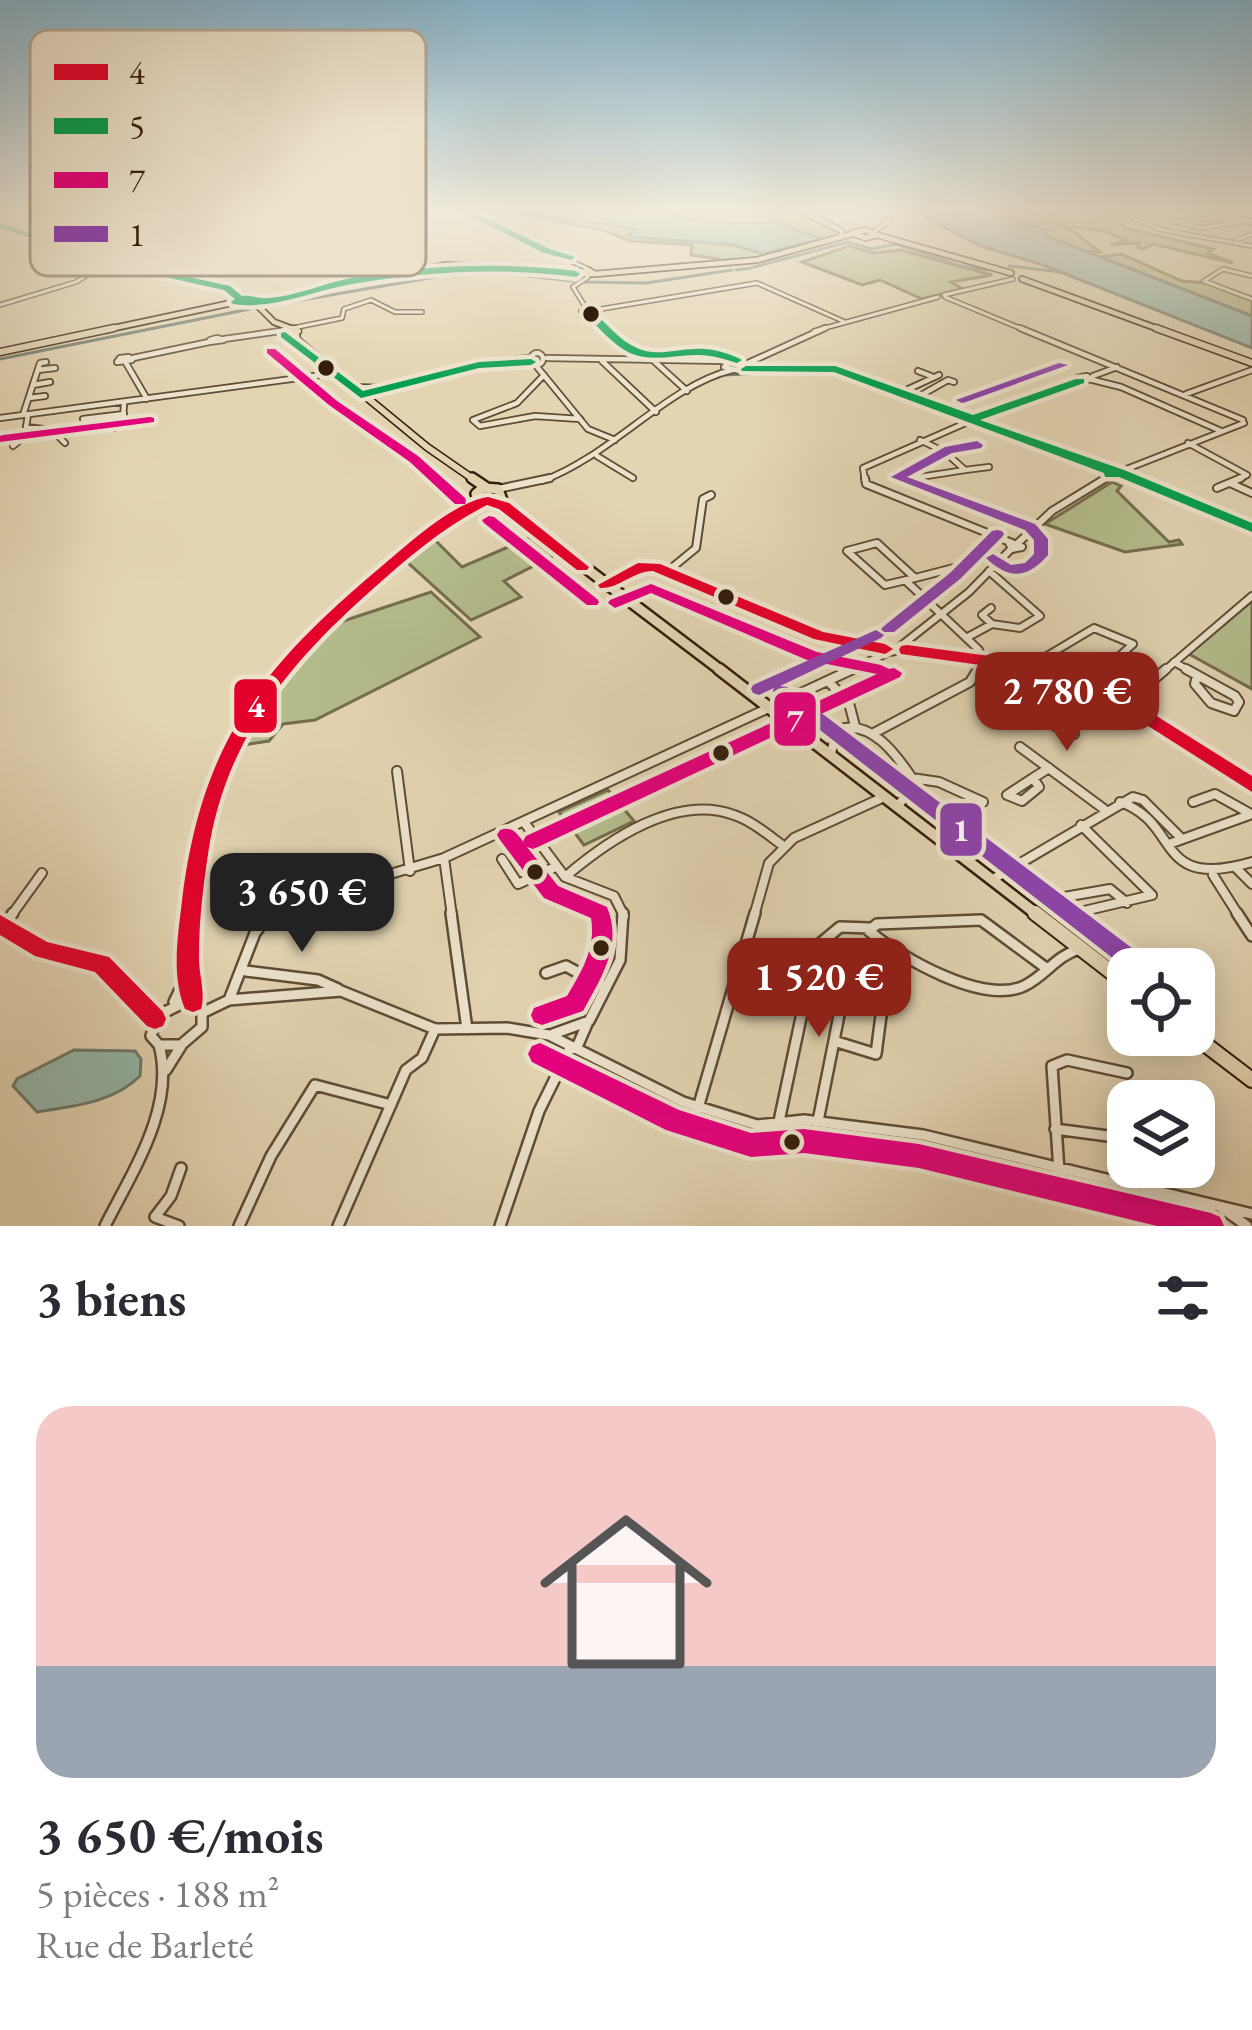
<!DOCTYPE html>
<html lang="fr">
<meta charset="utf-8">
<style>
:root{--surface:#fff;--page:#f7f7f7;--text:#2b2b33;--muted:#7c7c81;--accent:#8f2418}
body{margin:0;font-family:"EB Garamond",serif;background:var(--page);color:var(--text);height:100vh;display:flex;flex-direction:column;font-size:45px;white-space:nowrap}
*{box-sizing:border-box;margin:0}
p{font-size:39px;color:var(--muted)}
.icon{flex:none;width:66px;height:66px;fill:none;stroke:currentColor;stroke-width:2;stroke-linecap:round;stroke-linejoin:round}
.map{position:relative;height:1226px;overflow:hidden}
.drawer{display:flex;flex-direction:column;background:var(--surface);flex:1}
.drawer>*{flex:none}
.buttons{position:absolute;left:1107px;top:948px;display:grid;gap:24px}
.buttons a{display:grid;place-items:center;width:108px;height:108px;border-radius:24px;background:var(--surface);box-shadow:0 6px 30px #0003;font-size:60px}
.price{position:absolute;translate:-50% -102px;padding:0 27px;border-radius:24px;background:var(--accent);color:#fff;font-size:39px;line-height:78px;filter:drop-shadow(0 3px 6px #0008)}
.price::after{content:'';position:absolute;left:50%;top:72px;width:36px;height:27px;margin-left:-18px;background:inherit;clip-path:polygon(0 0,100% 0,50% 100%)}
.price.current{background:#222;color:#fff}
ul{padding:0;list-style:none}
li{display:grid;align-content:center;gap:24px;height:636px;padding:0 36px}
li span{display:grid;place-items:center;height:372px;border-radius:36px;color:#555}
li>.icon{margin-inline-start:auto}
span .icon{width:216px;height:216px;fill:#fffc;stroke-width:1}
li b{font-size:51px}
h2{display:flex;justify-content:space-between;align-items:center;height:144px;padding:0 36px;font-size:51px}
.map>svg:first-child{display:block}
</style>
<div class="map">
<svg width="1252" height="1226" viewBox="0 0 1252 1226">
<rect width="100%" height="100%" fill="#e3d4b2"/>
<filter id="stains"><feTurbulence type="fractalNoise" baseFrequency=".00167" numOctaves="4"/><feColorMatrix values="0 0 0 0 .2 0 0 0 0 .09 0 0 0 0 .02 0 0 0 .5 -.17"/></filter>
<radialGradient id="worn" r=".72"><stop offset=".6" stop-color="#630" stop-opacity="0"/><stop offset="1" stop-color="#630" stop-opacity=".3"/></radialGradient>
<!-- green -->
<path fill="#b4bc8c" stroke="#746d4c" stroke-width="3" d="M511,212H800L843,234L783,253L719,264V259L691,255L692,245L630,241L603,230Z
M988,212C1029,212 1072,212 1107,212L1125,228L1213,249L1208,253L1233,263L1153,244L1143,249L1138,247L1139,243L1111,245L1126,240L1104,231L1057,225L1073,231L1100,252L1080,251L1041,234L1046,230Z
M849,246L874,253L900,250L992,275L951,282L963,289L922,299L880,280L862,285L802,262Z
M1121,254L1182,281L1207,283L1252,300V316L1101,257Z
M1112,482L1121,486L1117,491L1169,542L1179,540L1182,544L1125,552L1045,524Z
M536,535L559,553L504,581L521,597L471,620L406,561L434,539L462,567Z
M431,592L480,637L315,720L283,724L269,741L243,745L264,694L325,627Z
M1252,601V689L1189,654Z
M608,790L634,821L584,845L559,812Z"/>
<!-- water -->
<path fill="#95b8ab" stroke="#6e7a6b" stroke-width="3" d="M521,212H630L730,223L775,222L822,239L763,254L733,245L632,237L628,235L637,229Z
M915,212H988L1046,230L1044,235L1252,316V348L1043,265L981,246Z
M74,1050L135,1051L141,1059L140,1076C113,1103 72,1106 37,1112L13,1086L17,1079Z"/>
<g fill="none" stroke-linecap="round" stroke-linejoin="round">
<!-- stream -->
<path stroke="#6e7a6b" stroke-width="3" d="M1002,212L1032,224
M1009,266L1061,272
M754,267L848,242L872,249L896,244L961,266L989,270
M736,270L751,268
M583,282L646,283L732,270
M261,307L476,270L573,281
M0,359L250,309
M724,375L804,371"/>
<defs>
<path id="minor-far4" d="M466,212L590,270
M1196,212L1236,223
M1132,218L1163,230L1252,246
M1217,218L1172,221L1200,228L1248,221
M874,232L890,220L888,212
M1236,240L1252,234
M1204,281L1223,269L1252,276
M1204,281L1252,299
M573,287L586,308
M573,287L588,277
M944,295L1013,279
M945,297L1027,331
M0,305L76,282L163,228L225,220L237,212
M591,308L595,312L581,311Z
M595,310L757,283L845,322
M591,314L605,331
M293,328L342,318L344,309L371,300L395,312H422
M814,331L938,297"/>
<path id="minor-far3" d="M602,328C645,379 686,339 737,360
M1020,328L1243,420
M217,338L224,340L209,342L210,340Z
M224,339L280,331
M531 359a6 6 0 1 1 12 0a6 6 0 1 1-12 0Z
M129,357L132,360L117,362L120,358Z
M133,358L209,342
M547,358L726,361
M733,360L749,366L740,371L724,367Z
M602,361L656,412
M654,361L687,391
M533,362L588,429L615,440
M126,363L147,399
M748,363L825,328
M746,369H835L972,418
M38,370L55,368
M918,371L931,376
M544,375L517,403L473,420L480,426L535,416L580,419
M1087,376L1093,380L1077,378Z
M1093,376L1117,367
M1093,380L1121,387L1221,431
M33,385L50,382
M356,387L382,388
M380,388L476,364L529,358
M902,392L939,375
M1186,394L1252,370
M29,398L45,396
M916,398L948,380L954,382
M23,415L40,363L46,362
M28,415L26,427L52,430L65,443
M0,418L336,373
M83,419L124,414
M971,419L1080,381
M971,423L1111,472
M114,428L123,421L124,403
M1188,443L1247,475L1234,481
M13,446L31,431
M597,456L633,478
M965,470L989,467
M1119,472L1244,423
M1109,474L1138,481
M907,479L965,470L945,452L920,440
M542,481C611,456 667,386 732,370
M865,481L863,468L970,421
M1101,481L1109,476"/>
<path id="minor-far2" d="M865,478L866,484L1022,547L1012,549L1009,543
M1131,478L1252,528
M907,479L915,478
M1230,483L1252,493
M1217,488L1241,478
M498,489L550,478
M877,543L915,578L885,585L847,551Z
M1018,543L1052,511L1106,478
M668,571L696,548L703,499L711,495
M915,578L973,563
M906,581L979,650L983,660L976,672
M607,584L638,567H655L819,636L885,649
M991,608L982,615L992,624
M966,638L992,624L1020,628L1040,616L989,571
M902,645L969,592L1011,549
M907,650L1005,663L1025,672
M889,652L902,650
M1174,662L1192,672
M278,672C331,611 410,536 484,501
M846,672L885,654
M1071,672L1047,656L1094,628L1133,644L1102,672
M1163,672L1252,596"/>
<path id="minor-far1" d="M1018,669L1067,690L1125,704L1252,785
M1066,669L1089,684
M1186,669L1235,696L1239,702L1234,711L1211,703L1195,684L1197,675
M977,674C998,686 1058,732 1074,734L1051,720
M828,681L849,703L855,726
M1089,684L1106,669
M1086,695L1089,684
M1125,704L1166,669
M872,734L970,682L978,669
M1020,747L1104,809
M831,753L837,730C870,718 896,754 912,778L910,792L899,804
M397,771L410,871
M912,778L939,782L983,802
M1033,778L1039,787L1022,801L1007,795Z
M1033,778L1049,768
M1120,802C1182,823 1153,891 1252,862
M1193,802L1215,794L1251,814
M524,822L565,877L614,896L624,916
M1169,844L1252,814
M444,858L452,916
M502,859L518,884L553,868
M1236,868L1252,884
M1007,871L1067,915L1152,895L1081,825
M1213,875L1239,916
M565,877C607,841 676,793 734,815C752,821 767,834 782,845
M995,878L1133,797L1143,800L1180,837
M1047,900L1110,889L1127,903
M11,916L42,873
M191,916C197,824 218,740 280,669
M268,916L273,909L444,858L853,669
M754,916L769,863L794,838L884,797"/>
<path id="minor" d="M191,913L188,969L193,1002
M451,913L467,1029
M1064,913H1076
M1237,913L1252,936
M0,924L42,950L101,964L155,1019
M4,926L13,913
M1046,968L981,920L877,924L869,931C901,958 983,1005 1024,986C1045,976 1056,956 1079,949
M246,971L318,980L338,989
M546,973L566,966L606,988
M854,993L882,1008L876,1054L834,1041L842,999Z
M229,1000L255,933L270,913
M187,1001L202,1007V1027L181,1045H159L151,1036L157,1016Z
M174,1002L186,977
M204,1012L229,1000L341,991L435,1029L507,1028L549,1035L683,1102L757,1125L804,1120L923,1135L1252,1214
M553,1034L589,1021L620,960L623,913
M577,1047L587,1024
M166,1070L181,1046
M698,1108L755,913
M818,1121L834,1041
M778,1126L816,947L840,927L870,928
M1055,1129L1108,1136
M1059,1171L1052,1066L1067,1060L1127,1073
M1222,1208L1247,1226
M105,1226C132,1172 176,1107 159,1045
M179,1226L155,1217L171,1196L181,1168
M239,1226L271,1156L315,1085L391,1105
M338,1226L406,1070L422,1058L435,1029
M500,1226L539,1111L571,1046"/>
<path id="major-far4" d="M803,212L842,231L841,237
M1215,212L1252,222
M0,225L109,262L212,284L248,297
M866,230L877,235L866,238L851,233Z
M877,235L1011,273
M588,270L595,274H576Z
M595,274L757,260L852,234
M1022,279L1164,331
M258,301L248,297L236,302L248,305L446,265L580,271
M255,303L274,322L290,328
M100,331L236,302
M284,331H298"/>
<path id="major-far3" d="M1156,328L1252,363
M287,329H296L298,331L280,333Z
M296,333L297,340L427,447L476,481
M0,352L114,328"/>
<path id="major-far2" d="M472,478L487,488
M500,497L484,501L476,494L483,488L498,489L504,506
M488,501L504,506L723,672"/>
<path id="major-far1" d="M719,669L1039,916"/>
<path id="major" d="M1035,913L1128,985
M1193,1035L1252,1080"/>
</defs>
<!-- minor-far4 casing -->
<use href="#minor-far4" stroke="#5f4c35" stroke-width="6"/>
<!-- minor-far3 casing -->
<use href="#minor-far3" stroke="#5f4c35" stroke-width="8"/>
<!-- minor-far2 casing -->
<use href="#minor-far2" stroke="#5f4c35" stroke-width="10"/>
<!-- minor-far1 casing -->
<use href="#minor-far1" stroke="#5f4c35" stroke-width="12"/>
<!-- minor casing -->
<use href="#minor" stroke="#5f4c35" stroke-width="14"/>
<!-- major-far4 casing -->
<use href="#major-far4" stroke="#331e0b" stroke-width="8"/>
<!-- major-far3 casing -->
<use href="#major-far3" stroke="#331e0b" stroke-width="9"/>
<!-- major-far2 casing -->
<use href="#major-far2" stroke="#331e0b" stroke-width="14"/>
<!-- major-far1 casing -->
<use href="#major-far1" stroke="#331e0b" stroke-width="15"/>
<!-- major casing -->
<use href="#major" stroke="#331e0b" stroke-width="18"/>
<!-- minor-far4 -->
<use href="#minor-far4" stroke="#ede3cd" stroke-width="3"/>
<!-- minor-far3 -->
<use href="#minor-far3" stroke="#ede3cd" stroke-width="4.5"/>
<!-- minor-far2 -->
<use href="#minor-far2" stroke="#ede3cd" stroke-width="6"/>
<!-- minor-far1 -->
<use href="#minor-far1" stroke="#ede3cd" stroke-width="8"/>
<!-- minor -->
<use href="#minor" stroke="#ede3cd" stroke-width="9"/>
<!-- major-far4 -->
<use href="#major-far4" stroke="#e3d4b2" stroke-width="4.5"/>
<!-- major-far3 -->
<use href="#major-far3" stroke="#e3d4b2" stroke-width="6"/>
<!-- major-far2 -->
<use href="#major-far2" stroke="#e3d4b2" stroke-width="9"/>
<!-- major-far1 -->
<use href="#major-far1" stroke="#e3d4b2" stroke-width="10"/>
<!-- major -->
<use href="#major" stroke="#e3d4b2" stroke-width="14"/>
<defs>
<path id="bus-1" d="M488,497L509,503L589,567L587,570H577L499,509L487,505C445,526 410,556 375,587C291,661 225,738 208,854C203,887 199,921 199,955C198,972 206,993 201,1009L193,1012L185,1009C171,976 178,935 182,901C202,736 266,663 389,560C414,539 455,502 488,497Z
M638,563L660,564L823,632L885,644L893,649L885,654L814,639L653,571C633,571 619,589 600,588L598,585Z
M907,645L1005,658L1072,686L1131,700L1252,776V792L1120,708L1061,694L1002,668L901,654L899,650L901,646Z
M0,915L47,942L109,957L163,1012L166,1019L163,1026L155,1029L147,1026L95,972L35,956L0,935Z"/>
<path id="bus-2" d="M232,212H241L225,222L165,230L116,261L230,286L242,296C252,295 259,299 269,298C297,296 324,283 351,278C426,265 500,262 576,271L580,274L576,277C501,267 427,271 352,284C312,291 274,310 233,304L231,302L235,299L224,290L106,264L0,228V223L108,259L160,226L223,218Z
M462,212H472L550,249L575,257L571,260L544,253Z
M591,311C607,322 618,340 637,348C655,357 676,349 695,349C712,348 728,353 742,360L737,363C724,359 712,355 699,355C675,354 653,363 630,353C613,345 599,328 586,314Z
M285,332L363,391L479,362L531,359L536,362L531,365L479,368L361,398L281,337V333Z
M746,366H835L973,415L1076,379H1084V383L980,420L1124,470L1252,523V532L1119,477H1105L1104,473L834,372L742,371L741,369Z"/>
<path id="bus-3" d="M267,349H275L337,401L418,456L465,498L466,501L465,504H455L410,462L329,405L267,353Z
M150,417L154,418V422L0,442V436L3,435Z
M489,516L494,517L597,599L599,602L597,605H587L484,523L482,520Z
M651,584L817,652L881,665L889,669L894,668L902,673L900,677L540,846L533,849L527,847L558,886L607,907C623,945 601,978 583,1011L542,1025L534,1022L531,1015L534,1008L567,996C582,971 596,948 591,918L544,898L500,840L497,835L500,830C513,825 518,835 525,844L523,841L526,836L877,674L807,660L651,593L615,608L608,603L610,600Z
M540,1043L679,1110L751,1133L804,1129L919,1144L1211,1213L1220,1217L1224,1226H1157L919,1168L804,1153L751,1157L666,1130L532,1062L528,1054L532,1046Z"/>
<path id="bus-4" d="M1059,363L1068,365L966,402L962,403L956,400Z
M977,441L983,445L981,448L952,453L907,477L1035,524L1048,539V555C1027,579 1009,580 986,558L993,554L1011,565L1025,563L1034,554V540L1025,530L891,477L945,447Z
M997,530L1002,531L1004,534L1002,537L960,579L894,632H884L881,629L884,626L950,573L992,531Z
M876,630L884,635L881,638L780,686L787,687L1149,961L1151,969L1128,970L775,695L773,691L774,688L759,695L753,693L751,689L753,685Z"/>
</defs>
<!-- bus-1 casing -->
<use href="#bus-1" stroke="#ede3cd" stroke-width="9"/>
<!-- bus-2 casing -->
<use href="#bus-2" stroke="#ede3cd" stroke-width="9"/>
<!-- bus-3 casing -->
<use href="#bus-3" stroke="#ede3cd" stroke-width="9"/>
<!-- bus-4 casing -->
<use href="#bus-4" stroke="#ede3cd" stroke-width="9"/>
<!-- bus-1 -->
<use href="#bus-1" fill="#e4002b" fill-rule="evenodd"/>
<!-- bus-2 -->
<use href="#bus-2" fill="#039f4e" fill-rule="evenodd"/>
<!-- bus-3 -->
<use href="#bus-3" fill="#e5007d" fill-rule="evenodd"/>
<!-- bus-4 -->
<use href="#bus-4" fill="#8e44ad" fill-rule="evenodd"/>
</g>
<!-- sky -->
<linearGradient id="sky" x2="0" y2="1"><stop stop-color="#87b6d0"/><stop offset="0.55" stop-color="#f2ecdc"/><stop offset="1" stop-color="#f2ecdc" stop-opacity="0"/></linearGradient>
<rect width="1252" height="384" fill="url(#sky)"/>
<!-- markers -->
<g fill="#331e0b" stroke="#ede3cd" stroke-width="4.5">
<circle cx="591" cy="314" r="10"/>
<circle cx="326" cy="368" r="10"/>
<circle cx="726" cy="597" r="10"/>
<circle cx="721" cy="753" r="10"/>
<circle cx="535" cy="872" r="10"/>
<circle cx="601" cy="948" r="10"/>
<circle cx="792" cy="1142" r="10"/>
</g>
<!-- legend -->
<rect x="30" y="30" width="396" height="246" rx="18" fill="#ede3cd" stroke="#b5a893" stroke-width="3"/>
<rect x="54" y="64" width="54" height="16" fill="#e4002b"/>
<rect x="54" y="118" width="54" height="16" fill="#039f4e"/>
<rect x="54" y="172" width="54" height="16" fill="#e5007d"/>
<rect x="54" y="226" width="54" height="16" fill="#8e44ad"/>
<g font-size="33" fill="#331e0b">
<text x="129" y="84">4</text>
<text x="129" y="138">5</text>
<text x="129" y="192">7</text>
<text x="129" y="246">1</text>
</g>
<g stroke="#ede3cd" stroke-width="4.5">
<rect x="232" y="677" width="47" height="58" rx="12" fill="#e4002b"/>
<rect x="772" y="690" width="46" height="58" rx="12" fill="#e5007d"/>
<rect x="938" y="801" width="46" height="57" rx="12" fill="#8e44ad"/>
</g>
<g font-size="33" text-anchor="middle" font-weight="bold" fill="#fff">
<text x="256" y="717">4</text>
<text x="795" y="731">7</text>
<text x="961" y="841">1</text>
</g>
<rect width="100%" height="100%" filter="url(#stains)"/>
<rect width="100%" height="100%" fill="url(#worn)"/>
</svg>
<div class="buttons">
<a><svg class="icon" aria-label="locate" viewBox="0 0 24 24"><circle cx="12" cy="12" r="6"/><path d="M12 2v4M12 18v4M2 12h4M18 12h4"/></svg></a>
<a><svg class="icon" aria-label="layers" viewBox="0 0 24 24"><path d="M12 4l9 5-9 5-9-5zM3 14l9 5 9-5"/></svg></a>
</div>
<b class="price" style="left:1067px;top:754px">2 780 €</b>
<b class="price current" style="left:302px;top:955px">3 650 €</b>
<b class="price" style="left:819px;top:1040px">1 520 €</b>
</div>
<section class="drawer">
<h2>3 biens<svg class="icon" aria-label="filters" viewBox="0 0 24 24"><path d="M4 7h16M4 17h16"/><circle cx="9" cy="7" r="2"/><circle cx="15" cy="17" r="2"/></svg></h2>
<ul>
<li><span style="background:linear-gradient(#f6c9c9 70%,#9aa5b1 0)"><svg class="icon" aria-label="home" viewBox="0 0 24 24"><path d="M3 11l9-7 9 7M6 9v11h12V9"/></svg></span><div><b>3 650 €/mois</b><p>5 pièces · 188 m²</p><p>Rue de Barleté</p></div></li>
</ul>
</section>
